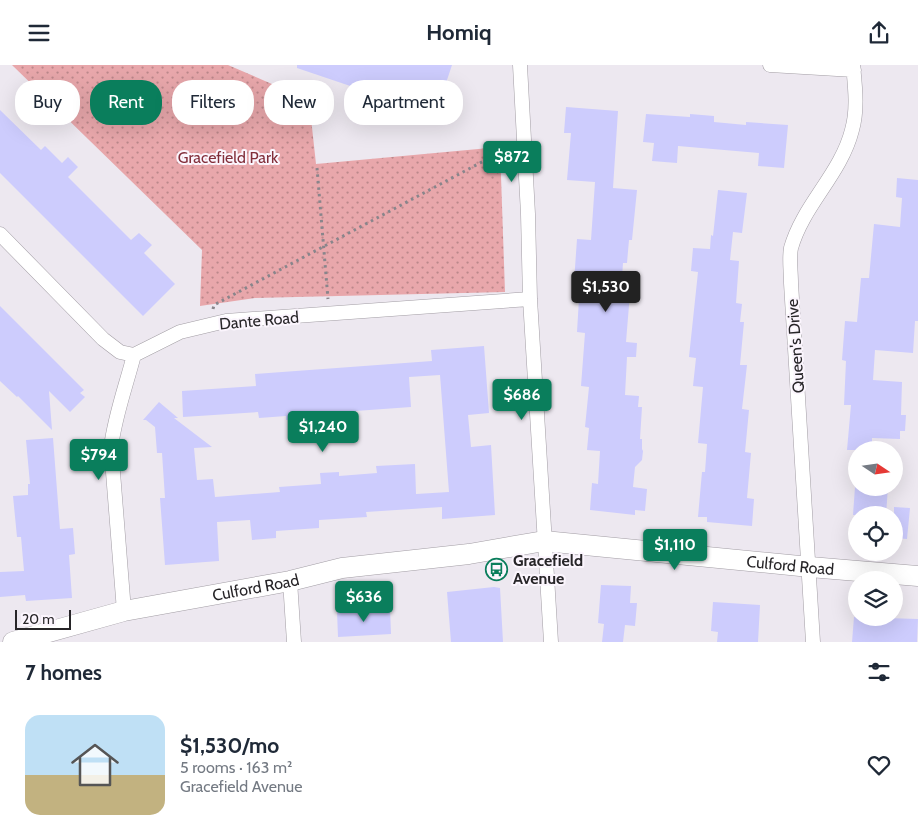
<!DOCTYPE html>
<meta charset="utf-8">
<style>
:root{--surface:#fff;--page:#f6f6f7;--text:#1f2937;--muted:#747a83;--accent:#0a7e5c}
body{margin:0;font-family:Cabin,sans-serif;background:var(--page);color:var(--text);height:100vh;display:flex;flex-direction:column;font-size:19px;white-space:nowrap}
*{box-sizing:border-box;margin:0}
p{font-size:16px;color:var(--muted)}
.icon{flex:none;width:28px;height:28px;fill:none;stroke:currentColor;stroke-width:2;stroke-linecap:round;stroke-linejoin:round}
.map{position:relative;height:577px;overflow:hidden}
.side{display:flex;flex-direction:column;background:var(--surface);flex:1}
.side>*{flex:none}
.banner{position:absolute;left:15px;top:15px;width:500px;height:45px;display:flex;gap:10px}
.needle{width:32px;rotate:103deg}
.controls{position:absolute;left:848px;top:376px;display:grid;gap:10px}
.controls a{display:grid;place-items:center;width:55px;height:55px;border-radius:50%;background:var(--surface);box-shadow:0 5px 20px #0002;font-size:25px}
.scale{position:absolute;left:15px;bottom:12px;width:56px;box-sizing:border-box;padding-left:5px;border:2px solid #272528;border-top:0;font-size:14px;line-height:18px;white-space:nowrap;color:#272528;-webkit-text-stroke:4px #fbf5fd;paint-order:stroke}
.price{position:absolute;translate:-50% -42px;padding:0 11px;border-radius:5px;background:var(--accent);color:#fff;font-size:16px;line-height:32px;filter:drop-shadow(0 1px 2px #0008)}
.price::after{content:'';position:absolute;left:50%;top:30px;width:15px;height:11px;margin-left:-8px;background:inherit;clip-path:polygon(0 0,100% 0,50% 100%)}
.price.selected{background:#222;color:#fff}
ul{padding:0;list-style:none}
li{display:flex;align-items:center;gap:15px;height:125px;padding:0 25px}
li span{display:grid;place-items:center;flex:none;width:140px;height:100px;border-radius:15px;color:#555}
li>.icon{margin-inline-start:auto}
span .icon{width:60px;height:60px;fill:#fffc;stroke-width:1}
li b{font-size:21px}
h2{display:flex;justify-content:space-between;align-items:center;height:60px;padding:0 25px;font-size:21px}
.pill{padding:0 18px;border-radius:20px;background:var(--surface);box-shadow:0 5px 20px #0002;font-size:18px;line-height:45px}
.pill.selected{background:var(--accent);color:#fff}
header{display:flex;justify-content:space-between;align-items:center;height:65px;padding:0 25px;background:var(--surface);font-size:22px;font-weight:800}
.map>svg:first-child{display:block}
</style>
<header><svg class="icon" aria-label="menu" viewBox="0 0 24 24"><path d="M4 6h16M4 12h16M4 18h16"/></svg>Homiq<svg class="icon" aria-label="share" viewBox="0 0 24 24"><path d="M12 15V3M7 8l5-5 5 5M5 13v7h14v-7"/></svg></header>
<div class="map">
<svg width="918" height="577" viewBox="0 0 918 577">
<defs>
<pattern id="green-dots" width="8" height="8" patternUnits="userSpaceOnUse" patternTransform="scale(1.25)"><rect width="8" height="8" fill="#e8a7ab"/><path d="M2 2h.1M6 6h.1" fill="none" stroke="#bc888b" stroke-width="1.8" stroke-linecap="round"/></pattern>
</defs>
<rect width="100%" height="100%" fill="#ede8f0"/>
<!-- green -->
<path fill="url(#green-dots)" d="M12,0H228L309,35L316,99L500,82L505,227L255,233L200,241L202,185Z"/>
<!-- building -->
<path fill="#cdccfd" d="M297,0H452L446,18L453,21L452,31L445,53L297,3Z
M566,42L618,46L613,123L637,125L632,175H629L627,198H623L621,227L630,228L626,277L637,278L636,292H627L625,330L639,331L638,342H642L640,374H642V384L643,386L642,395L635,402L633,422L647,424L645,446L635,445V450L590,445L592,418L598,419L600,386L587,385L589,363L585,362L589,322L581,321L585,268L577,267L580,217H574L577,174L591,175L595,117L567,115L571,68H564Z
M0,45L41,85L45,81L62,98L68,92L78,102L68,112L131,175L139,168L152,180L144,188L175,219L143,251L0,108Z
M646,49L690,52V49L714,51V57L746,60V57L788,60L784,103L758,101L759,88L678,81L677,98L652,96L654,78L643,77Z
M897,113L918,115V256H915L913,288L875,285L873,315L902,317L901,350H906L905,366H900V374L872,373V385H847L851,340H844L846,296L842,295L845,256L857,257L861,213H869L874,159L900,162L902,133L896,132Z
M718,125L747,128L742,168L733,167L730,195L739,196L736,238L742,239L740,257H744L740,300H747L742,344L749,345L745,387L751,388L747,433L754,434L752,461L707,457V452H698L702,407H705L707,379L698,378L703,322L693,321L696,293L689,292L698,207L691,206L693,183L710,184L711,170L713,171Z
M0,241L84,325L80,328L85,332L70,347L49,326L52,365L18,331L17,332L0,316Z
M484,281L489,348L468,350L471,382L491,380L495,450L442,454V442L366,447L367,452L319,455V463L276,466V473L252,475L250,455L217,457L219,496L165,500L160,433H165L162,388H157L155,362L146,355H143L159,337L178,353H174L212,382L194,383L197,415L213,414L215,432L280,427L279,422L321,419L320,408L339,407V411L377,408L376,401L415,399L416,429L449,427L440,310L409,312L411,342L300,350L301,354L286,355V351L259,353L258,347L183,352L182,326L256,321L255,309L432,296L431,285Z
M53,373L60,464L73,463L75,489L69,490L72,533L26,536L25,530L0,532V507L24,506L21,472H17L13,431L28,430V419H30L26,375Z
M855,422H888L886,450H853Z
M894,442L910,443L907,474L894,473Z
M601,520L631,521L630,538H637L635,561L625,560L623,577H602L604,559L598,558Z
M494,522L500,523L503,577H451L447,527Z
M713,537L760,540L758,577H717L718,567L711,566Z
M390,543L391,569L338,572L337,546Z
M854,552L918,554L917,577H852Z"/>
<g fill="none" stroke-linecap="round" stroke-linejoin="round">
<defs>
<path id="street" d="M520,0L528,149L530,234L551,577
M770,0L854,5
M0,169L103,274L120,287L134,290
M134,290L180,267L226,256L530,234
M290,516L294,577
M124,546L111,382C115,350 126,321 134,290
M813,577L791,218C791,207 789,193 791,183C803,140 841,109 852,65C858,44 855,21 853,0"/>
<g id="secondary">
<path id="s1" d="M13,577L124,546L290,516L342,503L469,489L544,476L810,502L918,511"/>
</g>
</defs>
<!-- street casing -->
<use href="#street" stroke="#a29da4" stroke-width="15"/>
<!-- secondary casing -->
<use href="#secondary" stroke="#a29da4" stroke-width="21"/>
<!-- path -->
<path stroke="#89858b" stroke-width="3" stroke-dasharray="2.5 4" stroke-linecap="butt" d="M317,103L328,234
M213,244L214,240L493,91L509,76"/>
<!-- street -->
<use href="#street" stroke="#fff" stroke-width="14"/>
<!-- secondary -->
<use href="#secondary" stroke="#fff" stroke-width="20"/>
</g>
<!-- icons -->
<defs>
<symbol id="bus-ring" viewBox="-11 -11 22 22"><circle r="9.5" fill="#fbf5fd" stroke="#0a7e5c" stroke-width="1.5"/><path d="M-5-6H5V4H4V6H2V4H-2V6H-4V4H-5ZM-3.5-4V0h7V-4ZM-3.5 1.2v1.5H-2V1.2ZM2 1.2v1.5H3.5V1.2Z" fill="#0a7e5c"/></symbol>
</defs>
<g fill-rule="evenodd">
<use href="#bus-ring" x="484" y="492" width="25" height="25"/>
</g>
<g text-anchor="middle" stroke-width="4" stroke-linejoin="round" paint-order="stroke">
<!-- park labels -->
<g font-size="16" fill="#822f3b" stroke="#fbf5fd">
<text x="228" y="98">Gracefield Park</text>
</g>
<!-- street labels -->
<g font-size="16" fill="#272528" stroke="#fbf5fd">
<text transform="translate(259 255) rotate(-5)" y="6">Dante Road</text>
<text transform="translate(795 281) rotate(-94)" y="6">Queen's Drive</text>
<text dy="6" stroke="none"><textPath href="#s1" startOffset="789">Culford Road</textPath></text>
<text dy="6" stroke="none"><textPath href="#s1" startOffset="249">Culford Road</textPath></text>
</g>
<!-- poi labels -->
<g font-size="16" font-weight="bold" fill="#272528" stroke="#fbf5fd" text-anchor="start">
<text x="513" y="501">Gracefield<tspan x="513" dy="18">Avenue</tspan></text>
</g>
</g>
</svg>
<div class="controls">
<a><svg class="needle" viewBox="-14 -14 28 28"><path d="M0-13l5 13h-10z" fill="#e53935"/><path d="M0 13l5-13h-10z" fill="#747a83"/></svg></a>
<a><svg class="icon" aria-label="locate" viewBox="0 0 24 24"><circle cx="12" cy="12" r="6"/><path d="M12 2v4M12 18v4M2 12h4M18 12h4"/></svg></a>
<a><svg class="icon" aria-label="layers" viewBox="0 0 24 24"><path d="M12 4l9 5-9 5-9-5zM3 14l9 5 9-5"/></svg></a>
</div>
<div class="scale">20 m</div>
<b class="price" style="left:512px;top:118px">$872</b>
<b class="price selected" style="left:606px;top:248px">$1,530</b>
<b class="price" style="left:522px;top:356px">$686</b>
<b class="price" style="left:323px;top:388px">$1,240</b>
<b class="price" style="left:99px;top:416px">$794</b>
<b class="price" style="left:675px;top:506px">$1,110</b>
<b class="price" style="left:364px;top:558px">$636</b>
<div class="banner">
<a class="pill">Buy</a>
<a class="pill selected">Rent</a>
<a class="pill">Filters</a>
<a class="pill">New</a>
<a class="pill">Apartment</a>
</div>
</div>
<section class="side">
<h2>7 homes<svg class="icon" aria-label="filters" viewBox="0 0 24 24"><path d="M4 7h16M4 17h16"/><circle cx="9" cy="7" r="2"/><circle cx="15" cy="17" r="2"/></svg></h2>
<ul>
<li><span style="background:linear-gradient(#bfe0f5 60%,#c2b280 0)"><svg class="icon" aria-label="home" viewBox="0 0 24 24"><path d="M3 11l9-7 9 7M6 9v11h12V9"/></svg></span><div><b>$1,530/mo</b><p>5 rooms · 163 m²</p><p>Gracefield Avenue</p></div><svg class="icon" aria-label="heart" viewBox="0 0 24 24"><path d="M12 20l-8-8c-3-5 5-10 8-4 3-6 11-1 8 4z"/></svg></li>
</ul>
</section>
